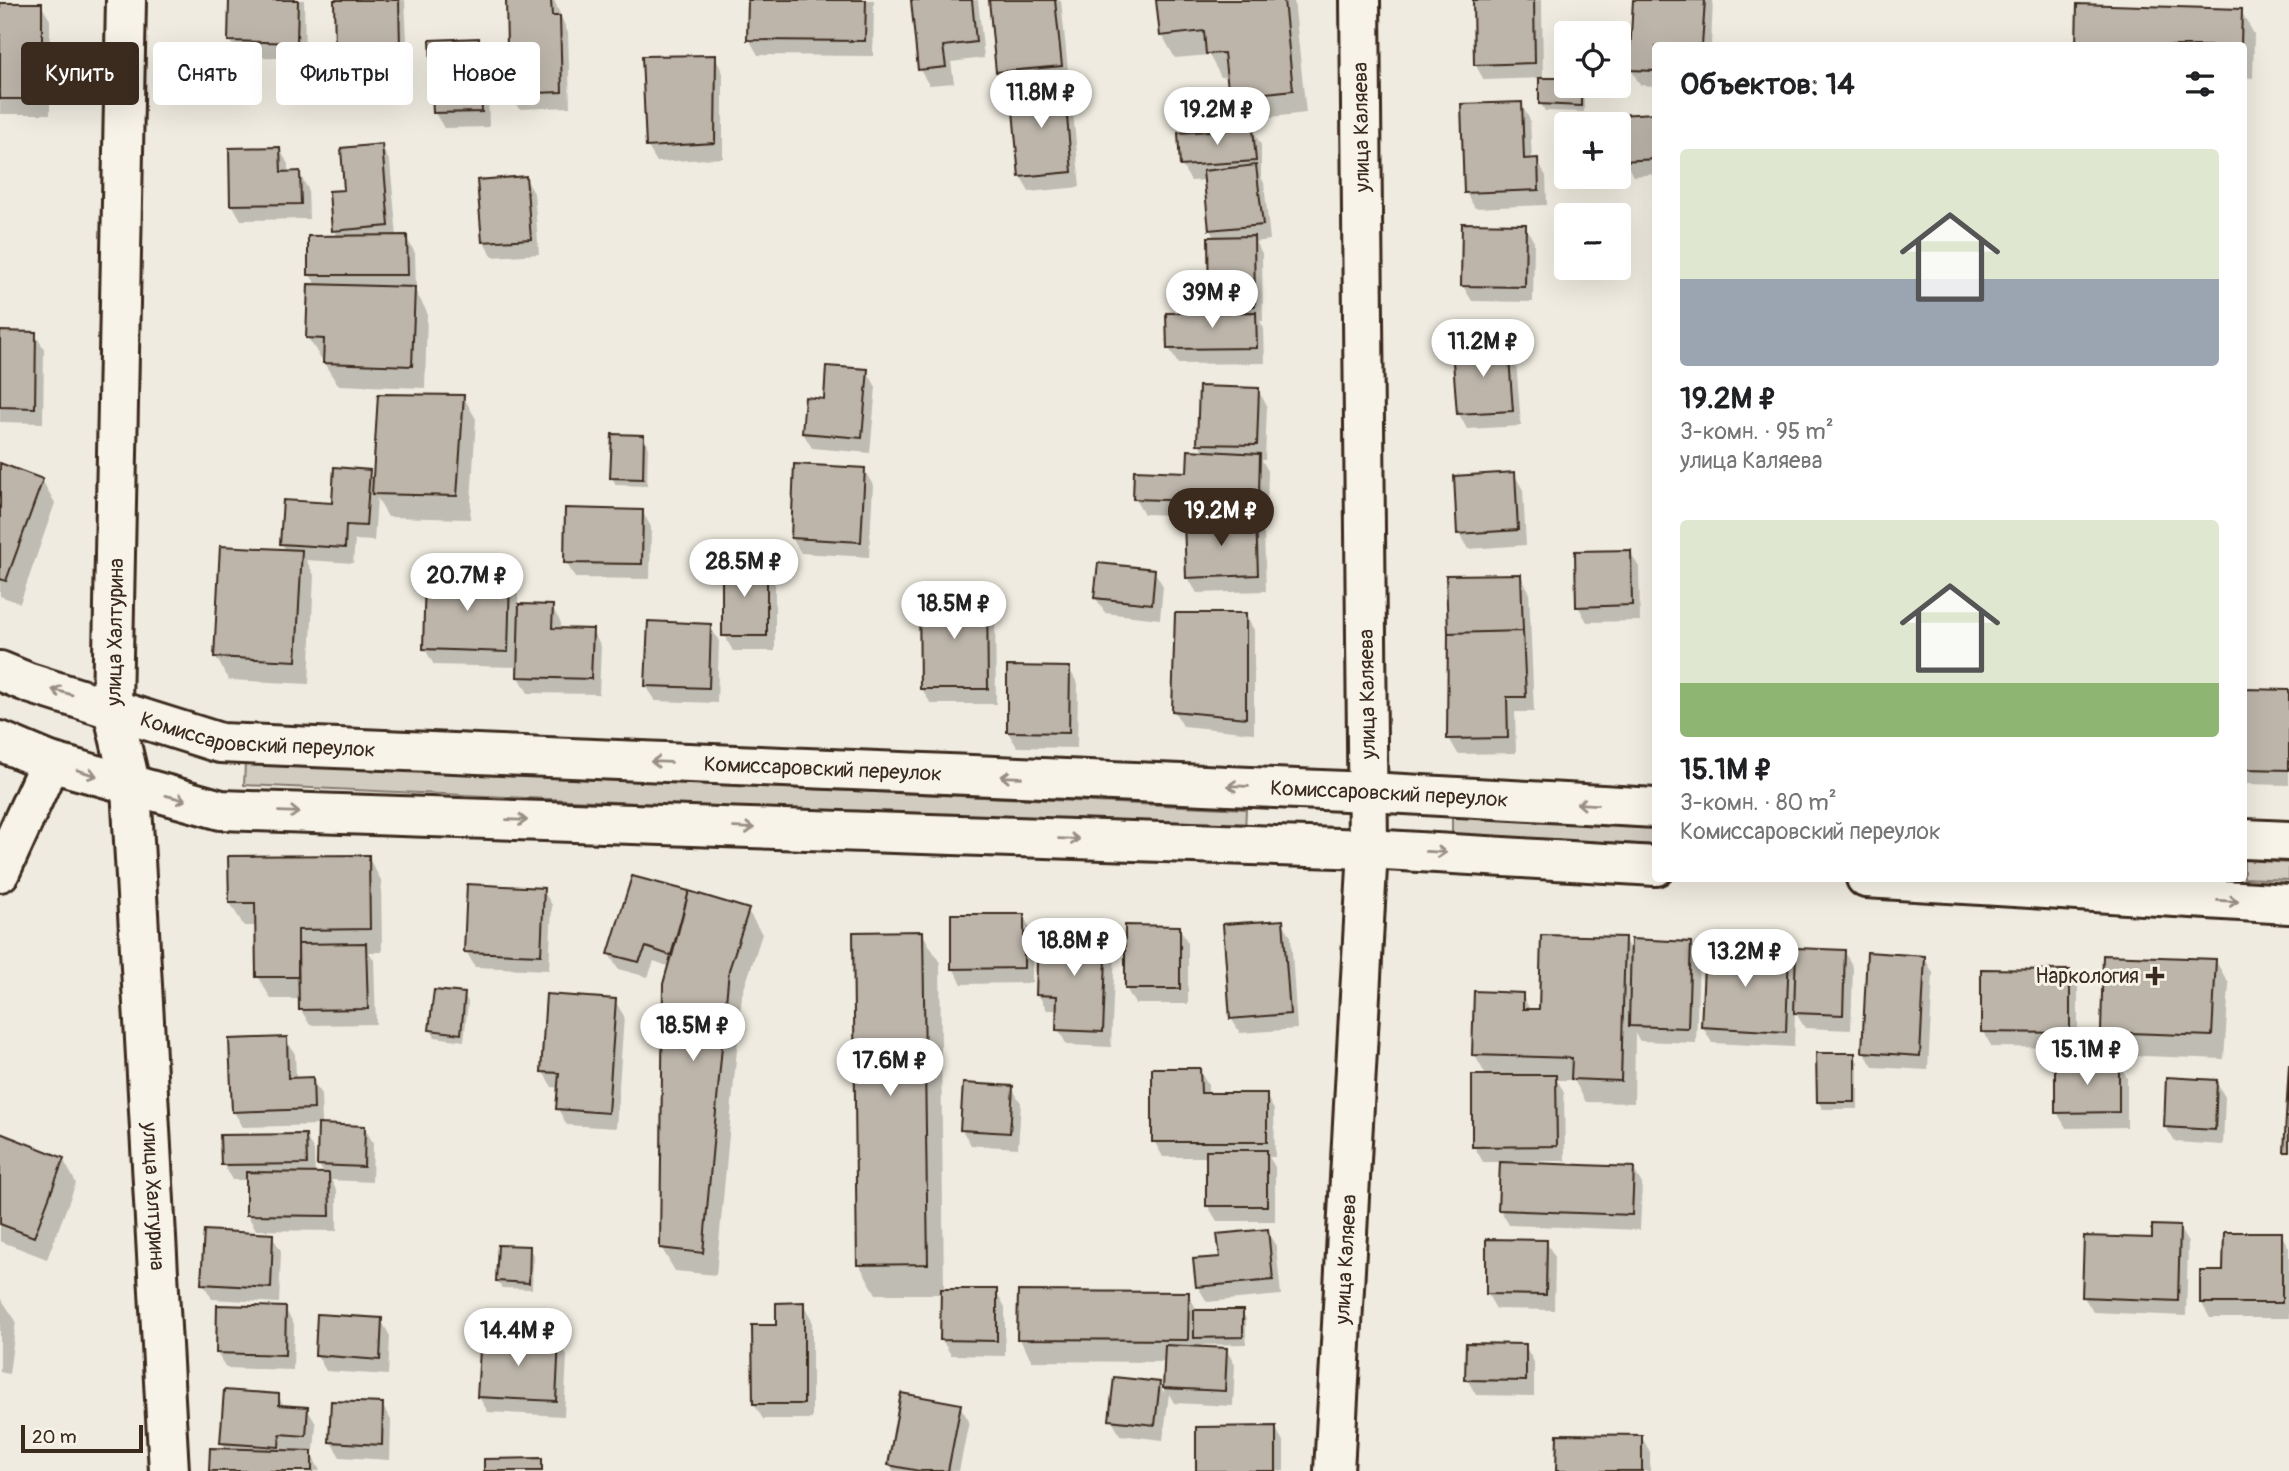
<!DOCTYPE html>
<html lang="ru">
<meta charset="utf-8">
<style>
:root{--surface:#fff;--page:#f2f2f2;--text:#202124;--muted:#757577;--accent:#3b2a1e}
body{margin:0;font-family:Pangolin,sans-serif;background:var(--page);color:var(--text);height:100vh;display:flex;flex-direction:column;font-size:26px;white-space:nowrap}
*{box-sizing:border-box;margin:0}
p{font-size:23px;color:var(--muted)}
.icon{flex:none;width:38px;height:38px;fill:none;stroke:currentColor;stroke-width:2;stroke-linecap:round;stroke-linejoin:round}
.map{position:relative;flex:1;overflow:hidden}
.drawer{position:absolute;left:1652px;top:42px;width:595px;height:840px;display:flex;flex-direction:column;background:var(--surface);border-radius:7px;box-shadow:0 7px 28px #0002}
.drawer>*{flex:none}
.guide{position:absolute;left:21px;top:42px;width:665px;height:63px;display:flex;gap:14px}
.fabs{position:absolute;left:1554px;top:21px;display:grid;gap:14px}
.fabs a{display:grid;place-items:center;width:77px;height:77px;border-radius:7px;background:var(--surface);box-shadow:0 7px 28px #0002;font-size:35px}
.scale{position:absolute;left:21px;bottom:18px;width:122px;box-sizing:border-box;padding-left:7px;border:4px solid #3b2a1e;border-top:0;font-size:19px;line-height:24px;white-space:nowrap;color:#3b2a1e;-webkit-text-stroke:5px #f7f3e8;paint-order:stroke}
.price{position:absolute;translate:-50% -60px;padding:0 16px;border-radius:24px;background:#fff;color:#222;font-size:23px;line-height:46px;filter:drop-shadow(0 2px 4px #0008)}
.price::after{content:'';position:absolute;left:50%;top:42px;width:21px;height:16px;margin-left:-10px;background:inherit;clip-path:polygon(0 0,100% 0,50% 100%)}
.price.current{background:var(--accent);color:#fff}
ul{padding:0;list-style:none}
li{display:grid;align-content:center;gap:14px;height:371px;padding:0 28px}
li span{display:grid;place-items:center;height:217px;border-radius:7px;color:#555}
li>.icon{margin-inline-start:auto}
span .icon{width:126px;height:126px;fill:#fffc;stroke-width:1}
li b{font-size:30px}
h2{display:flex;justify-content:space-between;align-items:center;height:84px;padding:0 28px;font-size:30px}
.tag{padding:0 24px;border-radius:7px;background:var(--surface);box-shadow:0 7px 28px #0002;font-size:24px;line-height:63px}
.tag.current{background:var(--accent);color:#fff}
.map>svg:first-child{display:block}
</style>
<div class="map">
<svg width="2289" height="1471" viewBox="0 0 2289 1471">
<rect width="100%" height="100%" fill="#efebe0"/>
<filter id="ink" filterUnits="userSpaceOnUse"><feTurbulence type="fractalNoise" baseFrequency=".0143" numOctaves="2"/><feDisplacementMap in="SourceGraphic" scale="14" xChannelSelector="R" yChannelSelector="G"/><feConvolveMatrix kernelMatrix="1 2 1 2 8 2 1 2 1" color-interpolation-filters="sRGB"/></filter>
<g filter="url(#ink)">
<!-- green -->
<path fill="#d1cbc0" stroke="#867a6f" stroke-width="2" d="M245,763L1246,809L1245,831L244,785Z
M1452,817L1655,828V845L1452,834Z
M2244,860L2289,863V880L2244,878Z"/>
<!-- shadow -->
<path fill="#0003" d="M231,0H304L305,58L239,57L230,41Z
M335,0H405L408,62L346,64L337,48Z
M507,0H554L568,33L570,107L519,109L510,93Z
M749,0H874L873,56L758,55L749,39Z
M913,0H978L984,58L951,62L954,83L929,85L920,70Z
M991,0H1061L1069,81L1039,84V88L1063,86L1072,101L1080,187L1029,192L1020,176L1013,87H1006L997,72Z
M1158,0H1294L1306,113L1244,120L1230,96L1228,76L1221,77L1209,55L1175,58L1162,35Z
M1474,0H1542L1543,79L1566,80V86H1584V112L1545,111L1541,104V78L1484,80L1475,64Z
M1635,0H1713L1711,46H1656V86L1640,85L1631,69Z
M0,5H41L50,20V114H0Z
M2241,11L2254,34L2253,78L2244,77V46H2078Z
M478,40L487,56L489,127L444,128L435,113Z
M715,57L723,73V158L657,162L648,147L643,58Z
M1521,104L1530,120L1532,160H1537L1546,176L1547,205L1475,208L1466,193Z
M1654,114L1656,174L1633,176L1624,159H1619V124H1599V118Z
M1253,130L1261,145V177L1264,183L1270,240L1255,242L1262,253L1263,321H1260L1264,329L1265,363L1178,364L1169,348L1215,314L1211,307L1210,239H1215L1210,230L1205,180L1191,181L1182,166Z
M381,146L390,162L397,237H406L415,253L416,292L427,312L425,388L338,385L308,338L317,286L310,275L338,237L334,230Z
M279,148L288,164V173H299L308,189L309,219L241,220L232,204Z
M525,178L534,193L539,254L493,257L484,242Z
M1525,226L1534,242L1533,302L1472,301L1463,286Z
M0,333L35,334L44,349L43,423L0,422Z
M1507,346L1516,361L1521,426L1467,429L1459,414L1454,349Z
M867,371L876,387L870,453L812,448L803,433L825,400Z
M1258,390L1267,406L1265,460H1262L1268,471L1267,508L1204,505V516L1144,514L1135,498L1189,473L1205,453L1199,443Z
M463,396L476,419L470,519L388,517L377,498L374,541L355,540L353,563L306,560L314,575L309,684L229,680L216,657L286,551L282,543L333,505L369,472L375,483Z
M643,437L648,444L647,486L616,485L612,477Z
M0,465L42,480L55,503L20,603L0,596Z
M864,470L873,485L869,557L801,553L792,538Z
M1514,474L1523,490L1526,545L1468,549L1459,534Z
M642,511L651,527L650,579L575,578L566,562Z
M1255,519L1264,534L1266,591L1197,593L1188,578Z
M1630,552L1639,567L1640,621L1587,622L1578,606Z
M766,564L775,579V651H733L724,635Z
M1154,571L1163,586L1160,619L1105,613L1096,598Z
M1520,575L1529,591L1534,712H1515L1516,753L1458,754L1449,738Z
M509,579L518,594V606L552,607L561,623V630L592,631L601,646L599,694L528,693L519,677V667L434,665L425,649Z
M986,594L995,610L996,704H931L922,689Z
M1245,614L1254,630V733L1183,726L1174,711Z
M710,626L719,641L717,703L655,701L646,685Z
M1069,669L1078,684L1077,748L1017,747L1008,732Z
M2244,691L2289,692V785L2244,784Z
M368,857L381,880L382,952H369L374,960L376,1024L310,1025L301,1010V999H271L258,976L257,926H244L230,903Z
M543,890L552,905L549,970L475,967L466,951Z
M748,911L762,934L742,995L716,1275L675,1271L661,1247L670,967L654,961L648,977L618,969L609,954Z
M1023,916L1032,931V983L962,984L953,968Z
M1282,921L1291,937L1297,1029L1240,1033L1231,1018Z
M1179,927L1188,943V1004H1135L1126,988Z
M922,933L940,963L944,1290L996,1291L1005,1307V1356L951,1355L942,1340V1294H876L859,1264Z
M1106,935L1115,951L1111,1047L1067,1045L1058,1029V1010H1047L1038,994Z
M1624,939L1633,954L1690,943L1699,959L1696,1043L1640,1041L1635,1034L1634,1103L1586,1102L1574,1080H1557L1564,1092L1565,1161H1534L1533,1165L1633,1168L1642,1184L1640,1230L1509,1225L1500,1209L1502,1162H1483L1474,1146L1487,1077L1474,1054L1522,995L1531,1011H1541Z
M1844,951L1853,967L1851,1030L1805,1028L1795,1012L1794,1047L1712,1043L1703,1027L1788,953L1797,969Z
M1924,957L1933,973L1928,1070L1873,1067L1864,1052Z
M2215,960L2229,984L2224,1059L2117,1055L2103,1031Z
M2069,972L2078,987V1048L1992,1047L1983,1032Z
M464,995L468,1002L464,1041L435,1037L431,1030Z
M615,1001L624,1016L616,1128L567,1125L558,1109L560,1088L552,1087L543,1072Z
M286,1039L295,1054L296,1079H312L321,1094L322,1126L364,1127L373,1143L372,1182L331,1180L337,1191V1231L256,1230L247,1214V1180H232L223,1164L305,1135L314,1151L315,1175H325L319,1165L320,1125L243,1127L234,1112L231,1041Z
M1854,1055L1858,1062V1109H1823L1818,1102Z
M2118,1062L2127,1078V1127L2066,1128L2057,1112Z
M1199,1070L1208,1085V1095H1266L1274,1110L1275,1157H1269L1275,1167V1221H1217L1208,1206V1157H1163L1154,1141Z
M2216,1082L2225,1097L2223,1145L2175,1142L2166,1127Z
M1012,1088L1021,1103L1018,1148L971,1145L962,1130Z
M0,1135L63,1159L76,1183L47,1259L0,1241Z
M2179,1228L2188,1243L2186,1316L2093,1312L2084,1297L2154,1240Z
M1267,1231L1276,1246L1281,1295L1207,1302L1198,1287L1222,1258Z
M2281,1234L2289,1248V1318H2210L2201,1302L2225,1273Z
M272,1236L281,1251L279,1303L212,1299L203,1283Z
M1546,1242L1555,1257L1554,1310L1496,1309L1487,1293Z
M529,1248L533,1255L532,1289L502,1288L498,1281Z
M1188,1294L1198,1312H1242L1246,1319V1344L1201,1345V1348L1226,1349L1235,1365L1233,1406L1174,1403L1169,1394L1163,1440L1120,1435L1111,1419L1159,1384L1164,1393L1166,1362L1032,1361L1019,1338Z
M0,1297L16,1321L9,1374L0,1372Z
M803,1304L812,1320V1419H763L754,1404L778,1327Z
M285,1309L294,1324L293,1370L226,1368L217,1353Z
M381,1320L390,1336L388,1375L326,1371L317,1355Z
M558,1340L567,1355L564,1416L488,1412L479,1397Z
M1525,1346L1534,1362V1396L1476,1395L1467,1379Z
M278,1396L285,1407L307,1409L316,1424L314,1451H310L320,1471H210L226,1450L222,1442Z
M382,1405L391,1420L390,1460L340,1457L331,1442Z
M960,1406L969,1421L959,1471H893L890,1465Z
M1275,1427L1284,1443V1471H1198Z
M1641,1436L1650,1452V1471H1558Z"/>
<!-- building -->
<path fill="#bdb5aa" stroke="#3b2a1e" stroke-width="2" d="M229,0H298L297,43L228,41Z
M334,0H399L400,47L335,49Z
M506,0H551L552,16H560L562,92L508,94Z
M748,0H866L865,41L747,40Z
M911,0H972L976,42L943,46L946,67L918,70Z
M989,0H1055L1062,66L996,72Z
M1156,0H1284L1293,90L1229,97L1224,53L1206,54L1204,31L1160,36Z
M1473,0H1534L1535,63L1474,65Z
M1633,0H1705L1702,46H1656V71L1629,70Z
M0,3H42V99H0Z
M2077,4L2242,9L2241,46H2076Z
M479,38L482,112L433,113L430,40Z
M716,55L715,143L646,147L642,56Z
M1539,78H1566V86H1581V106L1539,104Z
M1064,84L1072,172L1019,177L1011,88Z
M1522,102L1524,159L1538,158L1539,190L1464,193L1461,104Z
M1655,113L1656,159L1622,161L1619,124H1597V116Z
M1253,128L1256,161L1180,166L1178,133Z
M382,144L389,226L332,231L329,191L344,190L341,148Z
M280,147L281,172L300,171L301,204L230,205L229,148Z
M1256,165L1263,225L1209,230L1203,171Z
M526,176L531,239L482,242L477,180Z
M1462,223L1526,224L1525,287L1461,286Z
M407,235L408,275H308V236Z
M1254,236L1255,306L1209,307L1208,237Z
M308,284L415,287L412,366L323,363L324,339L306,338Z
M1256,312L1257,348L1167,349L1166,313Z
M0,331L36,332L35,408L0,407Z
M1508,344L1513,411L1457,414L1452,348Z
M826,366L868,369L862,438L802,433L805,397L824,399Z
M1199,386L1259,388L1257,445L1197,444Z
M378,394L464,395L457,496L372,494Z
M612,434L644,435L643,479L610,478Z
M1188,450L1260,454L1259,493L1196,490V501L1133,499L1134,470L1187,472Z
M0,463L43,479L6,581L0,579Z
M794,464L865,468L861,542L791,538Z
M334,467L370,470L366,526L346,525L345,548L280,544L283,500L332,503Z
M1515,472L1518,530L1457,534L1454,476Z
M565,508L643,510L642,564L564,563Z
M1256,517L1258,575L1186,578L1184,520Z
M220,546L302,550L296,661L214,657Z
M1631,550L1632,605L1576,607L1575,551Z
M722,562H767V636H722Z
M1098,563L1155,569L1152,604L1094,598Z
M1521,574L1523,631L1448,633L1446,575Z
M425,575L510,577L508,652L423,649Z
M919,593H987L988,689H920Z
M519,604L553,605L552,628L593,629L591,679L517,677Z
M1175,613H1246V718L1172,711Z
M648,621L711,624L709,688L645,686Z
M1523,631L1526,697H1507L1508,738L1447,739L1448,633Z
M1007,666L1070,667L1069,733L1007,732Z
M2244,689L2289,690V770L2244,769Z
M369,855L370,929L298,930V977H256L255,903H229L228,856Z
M632,876L689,891L672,956L646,947L639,962L608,954Z
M467,884L544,888L541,955L464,952Z
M689,891L749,909L729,970L703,1253L660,1248L663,984Z
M951,914H1024V968L951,969Z
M1283,920L1290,1014L1230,1019L1223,924Z
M1125,925L1180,926V989H1125Z
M923,931L928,1264L857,1265L853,932Z
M1038,931L1107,934L1103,1032L1056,1030L1057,996L1036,995Z
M1541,935L1625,937L1621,1081L1571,1079L1572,1058L1472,1055L1474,991L1523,993V1009H1539Z
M1631,939L1691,942L1688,1028L1629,1026Z
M366,943L368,1009L299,1010L298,944Z
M1705,947L1789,951L1786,1032L1701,1027Z
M1796,948L1845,950L1843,1015L1794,1013Z
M1867,952L1925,956L1920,1056L1862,1052Z
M2103,955L2216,959L2212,1036L2101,1032Z
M1981,969L2070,970V1033L1981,1032Z
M434,990L465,993L461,1034L429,1030Z
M546,994L616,999L608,1113L556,1109L559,1073L541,1072Z
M287,1037L288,1078L313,1077L314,1109L232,1112L229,1039Z
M1816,1053H1855V1102H1817Z
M2055,1061H2119V1112L2055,1113Z
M2289,1064V1152H2284Z
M1152,1068H1200L1201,1093H1267V1142H1152Z
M1472,1075H1556L1557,1146L1472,1147Z
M2166,1077L2217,1080L2215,1130L2164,1127Z
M963,1083L1013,1086L1010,1133L960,1130Z
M318,1124L365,1126L364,1167L317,1165Z
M0,1133L64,1158L34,1237L0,1224Z
M306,1134L307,1164L221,1165L220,1135Z
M1206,1150H1267V1206H1206Z
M1500,1162L1634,1167L1632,1215L1498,1210Z
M246,1172L329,1173L330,1216L246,1215Z
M2152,1225L2180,1226L2178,1301L2082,1297L2084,1236L2152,1238Z
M1268,1229L1273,1280L1196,1287L1193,1259L1220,1257L1217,1234Z
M204,1230L273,1234L271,1288L201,1284Z
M2224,1232H2282V1303H2200V1271H2223Z
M1486,1239L1547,1240L1546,1295L1486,1294Z
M498,1245L530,1246L529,1283L496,1281Z
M941,1289H997V1341L940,1340Z
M1018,1291L1189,1292L1188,1340L1017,1339Z
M804,1302V1404H753L752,1325H776V1303Z
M217,1305L286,1307L285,1355L216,1353Z
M1194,1310H1243V1337L1194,1338Z
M317,1314L382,1318L380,1360L315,1355Z
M481,1334L559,1338L556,1401L477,1397Z
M1466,1343L1526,1344V1381L1465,1380Z
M1165,1345L1227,1348L1225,1391L1163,1388Z
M1114,1377L1160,1382L1155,1425L1109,1420Z
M224,1390L279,1394V1405L308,1407L306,1436L280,1434L279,1447L220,1443Z
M901,1393L961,1404L948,1471H919L888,1465Z
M331,1401L383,1403L382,1445L329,1442Z
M1276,1426V1471H1196V1427Z
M1557,1434L1642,1435V1471H1556Z
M210,1448L312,1451V1471H209Z
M542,1458V1471H484V1459Z"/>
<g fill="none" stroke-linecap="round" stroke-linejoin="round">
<defs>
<g id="street">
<path id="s1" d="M131,787L169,1471"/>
<path d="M0,872L50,762"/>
<path id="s2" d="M1334,1471L1368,849L1360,0"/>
</g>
<path id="secondary" d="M126,0L112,706L131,787"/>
<g id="primary">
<path id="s3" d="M0,671L29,683L220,743L1369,792L1656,808"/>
<path d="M0,741L50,762L221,810L1368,849L1656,866"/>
<path d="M2244,839L2289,841"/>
<path d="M1866,878L2289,904"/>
</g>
</defs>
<!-- street casing -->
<use href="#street" stroke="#3b2a1e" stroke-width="44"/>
<!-- secondary casing -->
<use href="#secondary" stroke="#3b2a1e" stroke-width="44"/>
<!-- primary casing -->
<use href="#primary" stroke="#3b2a1e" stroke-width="44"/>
<!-- street -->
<use href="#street" stroke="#f7f3e8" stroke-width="38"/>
<!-- secondary -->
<use href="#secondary" stroke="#f7f3e8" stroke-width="38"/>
<!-- primary -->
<use href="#primary" stroke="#f7f3e8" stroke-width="38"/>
</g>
<!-- one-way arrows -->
<defs><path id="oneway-shaft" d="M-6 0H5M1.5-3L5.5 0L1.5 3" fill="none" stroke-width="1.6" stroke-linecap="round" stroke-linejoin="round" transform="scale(1.75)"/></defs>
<g stroke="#998e83">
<use href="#oneway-shaft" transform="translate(62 692) rotate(-164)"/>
<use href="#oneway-shaft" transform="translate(661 762) rotate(-178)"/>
<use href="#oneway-shaft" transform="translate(87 773) rotate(17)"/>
<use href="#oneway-shaft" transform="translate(1011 777) rotate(-178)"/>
<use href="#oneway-shaft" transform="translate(1238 786) rotate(-178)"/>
<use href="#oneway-shaft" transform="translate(176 798) rotate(14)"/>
<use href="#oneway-shaft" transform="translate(1587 804) rotate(-177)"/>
<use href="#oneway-shaft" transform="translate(289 812) rotate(2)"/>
<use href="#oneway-shaft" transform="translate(517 820) rotate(2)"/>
<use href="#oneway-shaft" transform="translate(744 828) rotate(2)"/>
<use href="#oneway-shaft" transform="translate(1069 839) rotate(2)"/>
<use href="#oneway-shaft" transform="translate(1436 852) rotate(3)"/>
<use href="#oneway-shaft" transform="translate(2228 901) rotate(3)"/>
</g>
</g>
<!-- markers -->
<path fill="#3b2a1e" stroke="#f7f3e8" stroke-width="2.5" d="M2151.5 965.5h7v7h7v7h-7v7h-7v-7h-7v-7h7z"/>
<g text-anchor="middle" stroke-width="6" stroke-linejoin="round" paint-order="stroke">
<!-- street labels -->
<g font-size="21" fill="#3b2a1e" stroke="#f7f3e8">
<text transform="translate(1361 127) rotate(-91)" y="7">улица Каляева</text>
<text transform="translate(115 632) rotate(-89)" y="7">улица Халтурина</text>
<text transform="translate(1367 694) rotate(-91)" y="7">улица Каляева</text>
<text dy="7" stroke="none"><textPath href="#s3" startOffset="268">Комиссаровский переулок</textPath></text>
<text dy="7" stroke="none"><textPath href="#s3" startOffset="835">Комиссаровский переулок</textPath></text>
<text dy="7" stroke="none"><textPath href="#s3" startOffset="1402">Комиссаровский переулок</textPath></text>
<text dy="7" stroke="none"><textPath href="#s1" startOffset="410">улица Халтурина</textPath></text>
<text dy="7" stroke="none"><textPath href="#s2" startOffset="212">улица Каляева</textPath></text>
</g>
<!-- poi labels -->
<g font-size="21" fill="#3b2a1e" stroke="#f7f3e8" text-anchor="end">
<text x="2139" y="983">Наркология</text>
</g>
</g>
</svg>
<div class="fabs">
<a><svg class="icon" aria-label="locate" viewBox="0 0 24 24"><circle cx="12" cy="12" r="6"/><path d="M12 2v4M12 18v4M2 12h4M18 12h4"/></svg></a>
<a>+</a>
<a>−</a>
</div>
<div class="scale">20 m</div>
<b class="price" style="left:1041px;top:130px">11.8M ₽</b>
<b class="price" style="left:1217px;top:147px">19.2M ₽</b>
<b class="price" style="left:1212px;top:330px">39M ₽</b>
<b class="price" style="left:1483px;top:379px">11.2M ₽</b>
<b class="price current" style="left:1221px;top:548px">19.2M ₽</b>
<b class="price" style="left:744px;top:599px">28.5M ₽</b>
<b class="price" style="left:467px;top:613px">20.7M ₽</b>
<b class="price" style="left:954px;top:641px">18.5M ₽</b>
<b class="price" style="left:1074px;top:978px">18.8M ₽</b>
<b class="price" style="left:1745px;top:989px">13.2M ₽</b>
<b class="price" style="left:693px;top:1063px">18.5M ₽</b>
<b class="price" style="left:2087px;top:1087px">15.1M ₽</b>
<b class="price" style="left:890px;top:1098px">17.6M ₽</b>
<b class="price" style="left:518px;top:1368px">14.4M ₽</b>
<div class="guide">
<a class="tag current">Купить</a>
<a class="tag">Снять</a>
<a class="tag">Фильтры</a>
<a class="tag">Новое</a>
</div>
<section class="drawer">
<h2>Объектов: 14<svg class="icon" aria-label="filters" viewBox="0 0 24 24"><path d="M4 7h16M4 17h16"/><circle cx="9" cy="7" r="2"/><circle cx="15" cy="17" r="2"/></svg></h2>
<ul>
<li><span style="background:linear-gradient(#dfe7d0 60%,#9aa5b1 0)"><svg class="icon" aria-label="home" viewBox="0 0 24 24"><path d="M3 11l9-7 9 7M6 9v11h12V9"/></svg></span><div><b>19.2M ₽</b><p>3-комн. · 95 m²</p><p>улица Каляева</p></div></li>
<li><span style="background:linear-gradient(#dfe7d0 75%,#8fb573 0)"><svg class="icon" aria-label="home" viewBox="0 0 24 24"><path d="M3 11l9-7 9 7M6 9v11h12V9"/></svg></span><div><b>15.1M ₽</b><p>3-комн. · 80 m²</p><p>Комиссаровский переулок</p></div></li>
</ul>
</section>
</div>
